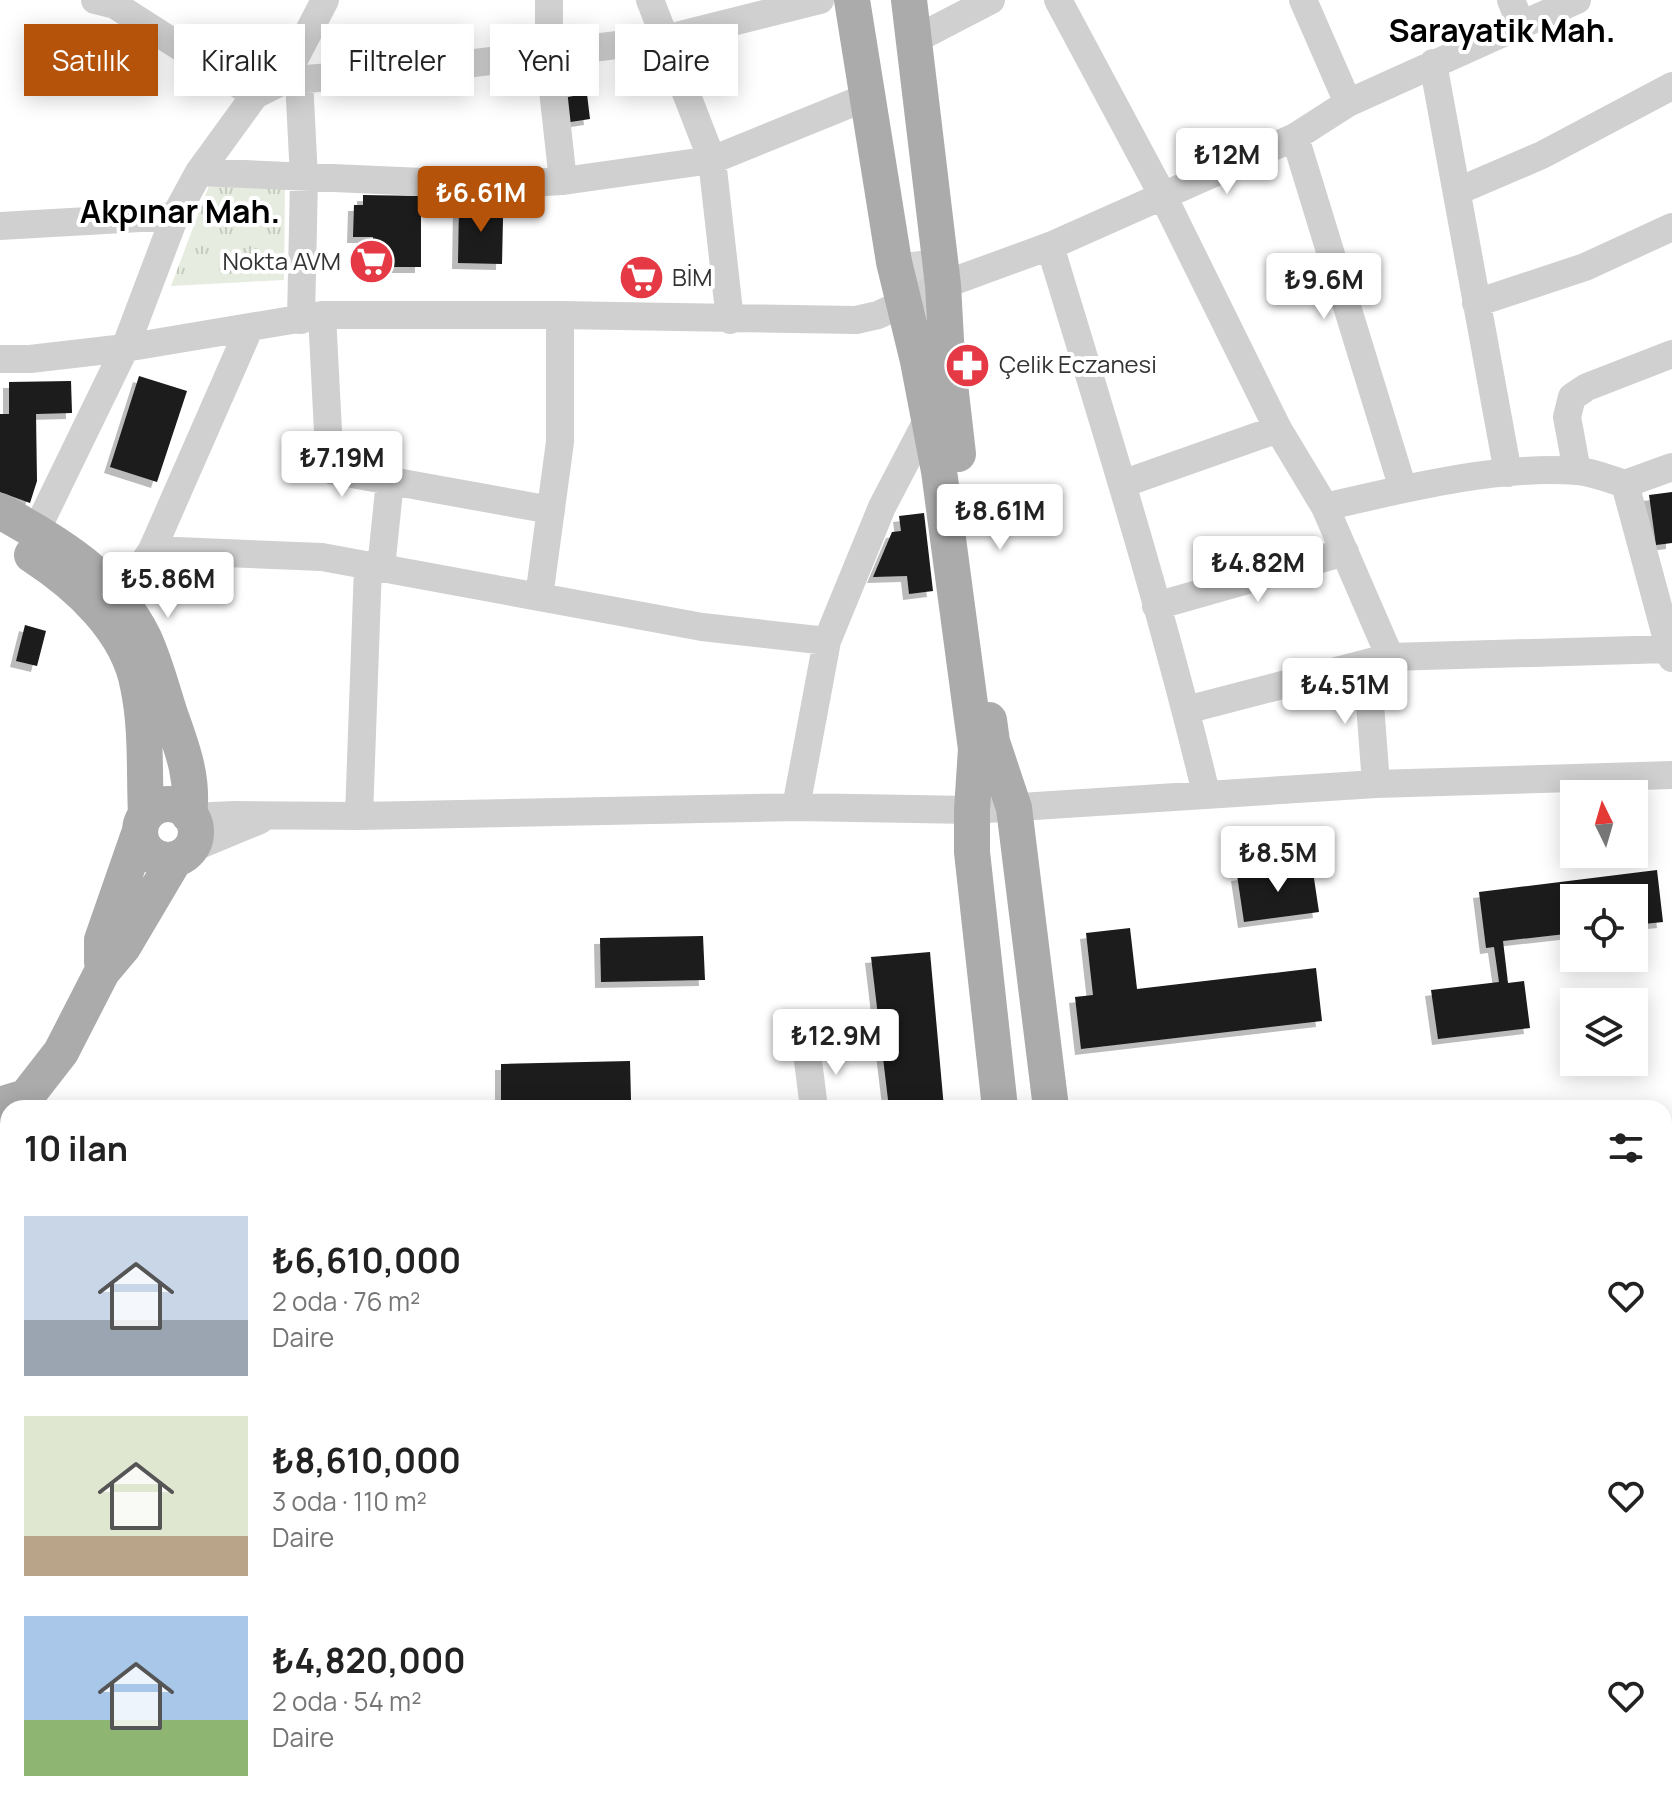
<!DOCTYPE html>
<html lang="tr">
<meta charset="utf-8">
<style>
:root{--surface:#fff;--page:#f6f6f6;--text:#222;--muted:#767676;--accent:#b45309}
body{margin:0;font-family:Manrope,sans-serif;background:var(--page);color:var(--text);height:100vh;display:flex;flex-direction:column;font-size:30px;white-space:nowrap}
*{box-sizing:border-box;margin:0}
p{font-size:26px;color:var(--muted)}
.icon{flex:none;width:44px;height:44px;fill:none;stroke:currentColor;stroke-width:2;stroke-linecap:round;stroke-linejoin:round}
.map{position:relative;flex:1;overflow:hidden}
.sheet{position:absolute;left:0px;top:1100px;width:1672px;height:712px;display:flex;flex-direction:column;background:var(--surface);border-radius:24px 24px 0 0;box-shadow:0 4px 20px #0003}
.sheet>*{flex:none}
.guide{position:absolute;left:24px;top:24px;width:800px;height:72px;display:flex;gap:16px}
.needle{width:52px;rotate:355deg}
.buttons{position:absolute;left:1560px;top:780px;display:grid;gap:16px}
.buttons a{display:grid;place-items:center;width:88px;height:88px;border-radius:0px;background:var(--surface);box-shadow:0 4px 20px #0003;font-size:40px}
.price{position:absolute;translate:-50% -68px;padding:0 18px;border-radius:8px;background:#fff;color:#222;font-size:26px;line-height:52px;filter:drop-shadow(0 2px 4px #0008)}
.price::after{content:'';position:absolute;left:50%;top:48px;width:24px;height:18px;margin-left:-12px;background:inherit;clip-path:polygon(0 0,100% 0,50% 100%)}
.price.selected{background:var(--accent);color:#fff}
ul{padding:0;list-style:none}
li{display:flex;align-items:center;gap:24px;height:200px;padding:0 24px}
li span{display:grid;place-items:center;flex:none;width:224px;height:160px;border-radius:0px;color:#555}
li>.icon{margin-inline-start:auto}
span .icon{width:96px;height:96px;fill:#fffc;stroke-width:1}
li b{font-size:34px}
h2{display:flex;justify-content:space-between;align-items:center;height:96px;padding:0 24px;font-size:34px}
.chip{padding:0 28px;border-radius:0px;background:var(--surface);box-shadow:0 4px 20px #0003;font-size:28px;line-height:72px}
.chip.selected{background:var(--accent);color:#fff}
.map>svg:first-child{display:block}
</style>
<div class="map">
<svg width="1672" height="1812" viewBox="0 0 1672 1812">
<defs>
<pattern id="park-tufts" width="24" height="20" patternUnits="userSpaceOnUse" patternTransform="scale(2)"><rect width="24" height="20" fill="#e6ecdf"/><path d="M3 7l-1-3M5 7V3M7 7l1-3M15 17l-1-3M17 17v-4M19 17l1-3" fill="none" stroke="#c6cbc0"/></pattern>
<filter id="shadow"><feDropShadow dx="-6" dy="6" stdDeviation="0" flood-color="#0004"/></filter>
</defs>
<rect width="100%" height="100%" fill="#fff"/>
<!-- park -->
<path fill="url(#park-tufts)" d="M210,183L285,186L284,280L171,286Z"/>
<!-- building -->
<path fill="#1a1a1a" filter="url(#shadow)" d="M587,94L590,119L564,123L560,98Z
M363,195L421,196V267H373V237H353L354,205H363Z
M459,205L509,206L508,218H503L502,264L458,263Z
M139,376L187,391L157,482L110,467Z
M71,381L72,413L36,414L37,481L30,503L0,492V414H9V382Z
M1672,492V543L1656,545L1649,495Z
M924,513L933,591L909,594L907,576L873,577L892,532L901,531L899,516Z
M25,625L46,631L37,666L16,661Z
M1312,865L1319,912L1244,922L1237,875Z
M1657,870L1663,922L1634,925V898H1574V933L1503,941L1508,983L1524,981L1530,1028L1438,1039L1431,990L1499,982L1494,947L1486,948L1479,892Z
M1130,928L1137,989L1316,968L1322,1021L1081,1049L1075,997L1093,995L1086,933Z
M703,936L705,980L601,982L600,938Z
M930,952L944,1108H889L871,957Z
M630,1061L631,1100L501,1103V1064Z"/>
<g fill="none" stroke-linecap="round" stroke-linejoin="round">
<!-- minor-tunnel -->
<path stroke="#d6d6d6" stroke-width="28" stroke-dasharray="28 14" stroke-linecap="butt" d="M773,1804L774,1812"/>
<!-- major-tunnel -->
<path stroke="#d6d6d6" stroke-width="36" stroke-dasharray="36 18" stroke-linecap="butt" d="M912,252L922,322"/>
<!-- minor -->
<path stroke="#d0d0d0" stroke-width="28" d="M95,0L115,5L255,95
M549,0V54L563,181
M650,0L712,160L730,320
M1058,0L1163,196L1278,429L1325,507L1390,657
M1303,0L1348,103
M1511,0L1521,25L1577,0
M914,40L991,0
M1433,63L1508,473
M299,80L304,178L301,320
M283,81L435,68L664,39L820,0
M1295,137L1403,489
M199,172L491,185L563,181L712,160L867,97
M1458,191L1542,155L1672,86
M0,226L175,216
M1050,246C1105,427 1162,609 1206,793
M1476,303L1585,267L1672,227
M322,315L330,470L551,510
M0,359H30L125,348L322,315H560L856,320L878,315L943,285L1050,246L1295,137L1348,103L1521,25
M1672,467L1625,484L1672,658
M1577,471L1567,417L1572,397L1587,387L1672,354
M1122,484L1278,429
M1325,507C1402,489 1498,465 1577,471C1593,472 1609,479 1625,484
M36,531L125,348L175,216L199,172L255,95L283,81L325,0
M152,550L322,557L702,627L827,641L882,507L929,417
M381,568L390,481
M539,597L560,442V315
M120,599L152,550L249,329
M1156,606L1345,552
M1367,664L1376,784
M1186,710L1390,657L1669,649
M796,807L827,641
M359,816L368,566
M191,817L234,815L359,816L796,807L972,810L1376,784L1672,775
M190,849L260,820
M807,1053L814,1108
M1664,1468L1672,1467"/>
<!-- major -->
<path stroke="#ababab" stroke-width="36" d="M852,0L894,262L918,361L939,471L976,749L972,810V852L1000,1108
M909,0L943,285L947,358L958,454
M0,511C60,545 112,574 144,638C155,662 162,689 170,714C182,748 194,778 189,815
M32,555C78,585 128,630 138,686C147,728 144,773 146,815
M989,720L992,742L1014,808L1051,1108
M140 832a28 28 0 1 1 56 0a28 28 0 1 1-56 0Z
M102,962V940L140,831
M0,1108L6,1103L26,1097L61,1052L102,972L123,947L175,859
M0,1148L8,1134
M1664,1251L1672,1249
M1664,1300L1672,1298
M0,1306L8,1313
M0,1369L8,1372
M0,1402L8,1405"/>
<!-- rail -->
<path stroke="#888" stroke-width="6" stroke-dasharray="8 6" stroke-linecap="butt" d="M1664,1720L1672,1718
M1082,1812L1132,1804"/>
</g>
<!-- icons -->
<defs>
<symbol id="supermarket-disc" viewBox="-11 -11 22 22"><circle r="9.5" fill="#e63946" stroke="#fff"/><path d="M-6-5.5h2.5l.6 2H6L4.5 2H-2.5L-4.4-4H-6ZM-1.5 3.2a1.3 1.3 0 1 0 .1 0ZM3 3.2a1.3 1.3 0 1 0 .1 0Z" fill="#fff"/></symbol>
<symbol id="pharmacy-disc" viewBox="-11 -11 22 22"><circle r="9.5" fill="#e63946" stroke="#fff"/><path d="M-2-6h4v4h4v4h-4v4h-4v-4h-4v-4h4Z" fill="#fff"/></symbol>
</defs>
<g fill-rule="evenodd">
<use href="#supermarket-disc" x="346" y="236" width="51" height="51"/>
<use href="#supermarket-disc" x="616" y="252" width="51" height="51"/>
<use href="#pharmacy-disc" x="942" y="340" width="51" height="51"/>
</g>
<g text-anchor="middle" stroke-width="8" stroke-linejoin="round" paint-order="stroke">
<!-- poi labels -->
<g font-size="24" fill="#333" stroke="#fff" text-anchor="start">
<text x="341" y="270" text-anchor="end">Nokta AVM</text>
<text x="672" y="286">BİM</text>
<text x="999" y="373">Çelik Eczanesi</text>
</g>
<!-- district labels -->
<g font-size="32" font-weight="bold" fill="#000" stroke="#fff">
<text x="1502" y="42">Sarayatik Mah.</text>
<text x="180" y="223">Akpınar Mah.</text>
</g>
</g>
</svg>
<div class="buttons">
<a><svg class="needle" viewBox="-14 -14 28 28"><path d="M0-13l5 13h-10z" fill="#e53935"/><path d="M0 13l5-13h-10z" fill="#767676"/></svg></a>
<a><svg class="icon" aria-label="locate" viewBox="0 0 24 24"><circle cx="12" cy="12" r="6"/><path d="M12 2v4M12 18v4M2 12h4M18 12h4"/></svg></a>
<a><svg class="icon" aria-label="layers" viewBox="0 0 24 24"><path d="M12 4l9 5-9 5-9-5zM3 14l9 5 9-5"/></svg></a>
</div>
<b class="price" style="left:1227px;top:196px">₺12M</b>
<b class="price selected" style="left:481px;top:234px">₺6.61M</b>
<b class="price" style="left:1324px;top:321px">₺9.6M</b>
<b class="price" style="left:342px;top:499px">₺7.19M</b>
<b class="price" style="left:1000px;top:552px">₺8.61M</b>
<b class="price" style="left:1258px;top:604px">₺4.82M</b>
<b class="price" style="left:168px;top:620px">₺5.86M</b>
<b class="price" style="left:1345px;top:726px">₺4.51M</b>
<b class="price" style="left:1278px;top:894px">₺8.5M</b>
<b class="price" style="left:836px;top:1077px">₺12.9M</b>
<div class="guide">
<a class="chip selected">Satılık</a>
<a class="chip">Kiralık</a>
<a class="chip">Filtreler</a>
<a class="chip">Yeni</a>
<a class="chip">Daire</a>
</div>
<section class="sheet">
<h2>10 ilan<svg class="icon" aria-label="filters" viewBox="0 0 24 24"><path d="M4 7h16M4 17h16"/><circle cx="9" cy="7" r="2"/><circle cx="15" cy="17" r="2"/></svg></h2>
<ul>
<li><span style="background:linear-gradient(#c9d6e8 65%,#9aa5b1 0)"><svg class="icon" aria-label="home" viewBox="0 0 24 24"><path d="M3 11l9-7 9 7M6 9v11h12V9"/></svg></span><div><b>₺6,610,000</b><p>2 oda · 76 m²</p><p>Daire</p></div><svg class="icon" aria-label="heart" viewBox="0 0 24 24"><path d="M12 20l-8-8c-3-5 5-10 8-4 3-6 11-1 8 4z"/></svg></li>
<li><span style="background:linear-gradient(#dfe7d0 75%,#b9a48a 0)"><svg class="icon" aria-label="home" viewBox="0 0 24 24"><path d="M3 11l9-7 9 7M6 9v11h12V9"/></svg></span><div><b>₺8,610,000</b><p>3 oda · 110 m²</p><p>Daire</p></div><svg class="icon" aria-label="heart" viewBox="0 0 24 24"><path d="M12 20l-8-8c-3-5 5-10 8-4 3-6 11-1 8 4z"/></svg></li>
<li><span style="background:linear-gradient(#a9c7e8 65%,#8fb573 0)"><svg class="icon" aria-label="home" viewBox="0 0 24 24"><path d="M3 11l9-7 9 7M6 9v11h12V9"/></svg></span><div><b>₺4,820,000</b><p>2 oda · 54 m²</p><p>Daire</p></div><svg class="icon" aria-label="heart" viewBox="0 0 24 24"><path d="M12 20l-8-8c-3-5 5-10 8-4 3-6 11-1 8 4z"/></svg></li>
</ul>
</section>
</div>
